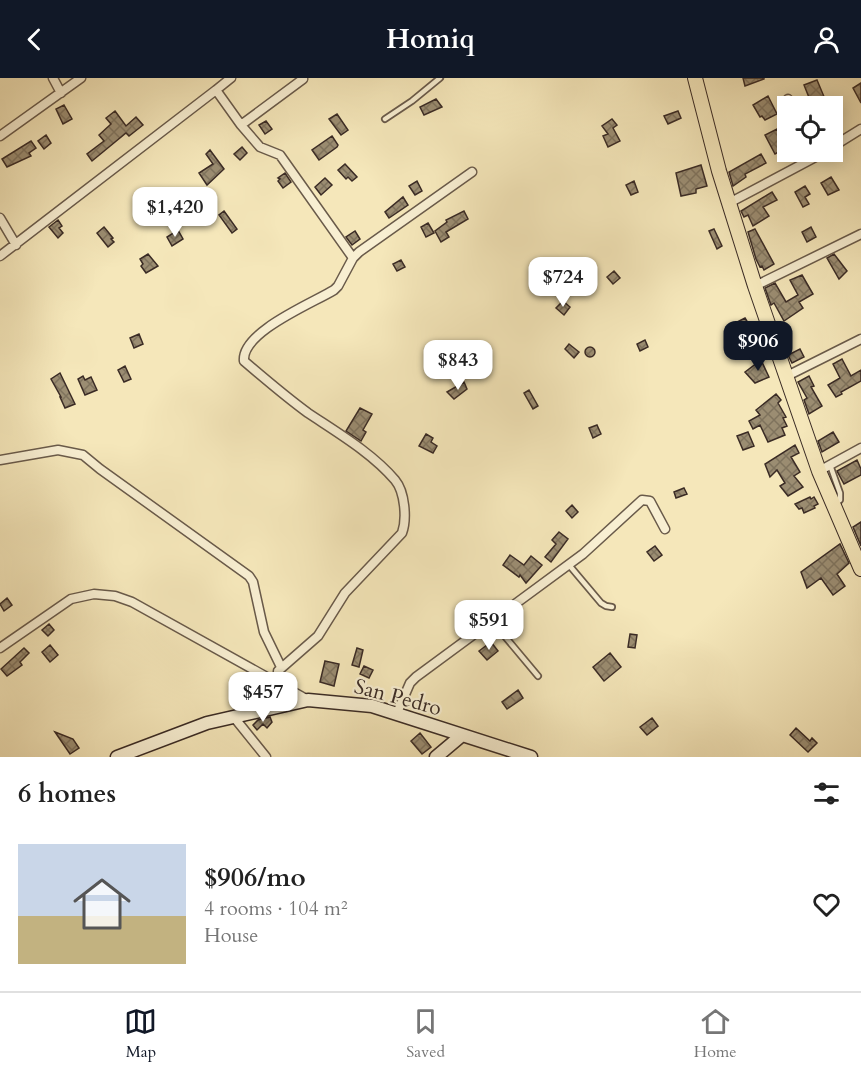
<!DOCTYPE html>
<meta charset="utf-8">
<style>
:root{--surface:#fff;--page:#f2f2f2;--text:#222;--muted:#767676;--line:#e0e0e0;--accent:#111827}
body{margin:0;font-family:Cardo,serif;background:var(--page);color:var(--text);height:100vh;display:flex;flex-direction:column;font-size:22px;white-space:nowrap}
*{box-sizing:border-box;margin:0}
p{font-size:20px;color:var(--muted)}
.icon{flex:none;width:33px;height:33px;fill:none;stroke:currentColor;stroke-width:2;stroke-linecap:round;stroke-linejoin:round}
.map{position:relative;height:679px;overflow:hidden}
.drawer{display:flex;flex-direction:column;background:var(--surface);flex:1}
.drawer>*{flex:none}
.tools{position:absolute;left:777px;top:18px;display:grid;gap:12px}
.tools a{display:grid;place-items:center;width:66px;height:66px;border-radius:0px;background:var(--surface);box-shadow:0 3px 15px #0003;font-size:30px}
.price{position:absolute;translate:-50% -51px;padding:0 14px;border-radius:12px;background:#fff;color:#222;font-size:20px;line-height:39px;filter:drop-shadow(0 2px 3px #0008)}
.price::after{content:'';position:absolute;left:50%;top:36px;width:18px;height:14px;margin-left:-9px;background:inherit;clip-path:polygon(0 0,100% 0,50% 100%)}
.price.on{background:var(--accent);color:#fff}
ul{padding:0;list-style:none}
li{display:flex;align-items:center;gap:18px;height:150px;padding:0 18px}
li span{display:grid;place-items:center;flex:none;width:168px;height:120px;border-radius:0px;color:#555}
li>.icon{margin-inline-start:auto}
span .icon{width:72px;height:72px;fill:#fffc;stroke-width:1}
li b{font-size:26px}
h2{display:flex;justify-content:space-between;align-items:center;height:72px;padding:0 18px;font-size:26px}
header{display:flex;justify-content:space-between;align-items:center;height:78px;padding:0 18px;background:var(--accent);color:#fff;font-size:27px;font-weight:700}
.tab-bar{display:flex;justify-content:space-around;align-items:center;height:84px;border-top:2px solid var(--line);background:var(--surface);font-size:16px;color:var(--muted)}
.tab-bar a{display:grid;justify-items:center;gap:3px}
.tab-bar .on{color:var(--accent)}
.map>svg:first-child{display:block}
</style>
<header><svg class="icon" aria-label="back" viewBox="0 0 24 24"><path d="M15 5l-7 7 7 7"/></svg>Homiq<svg class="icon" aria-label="person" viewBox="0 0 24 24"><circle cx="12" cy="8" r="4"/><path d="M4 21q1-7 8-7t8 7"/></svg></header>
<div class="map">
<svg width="861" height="679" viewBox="0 0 861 679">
<defs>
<pattern id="building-cross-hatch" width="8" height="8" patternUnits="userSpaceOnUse" patternTransform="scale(1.5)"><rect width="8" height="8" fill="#9b8d72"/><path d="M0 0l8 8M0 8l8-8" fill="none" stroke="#7f735d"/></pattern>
</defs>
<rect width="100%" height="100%" fill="#f5e7ba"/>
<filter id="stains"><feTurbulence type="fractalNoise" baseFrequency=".00333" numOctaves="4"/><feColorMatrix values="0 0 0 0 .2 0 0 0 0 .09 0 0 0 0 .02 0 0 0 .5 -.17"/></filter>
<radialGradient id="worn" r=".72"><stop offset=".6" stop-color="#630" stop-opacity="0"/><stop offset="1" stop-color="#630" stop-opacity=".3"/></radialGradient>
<!-- building -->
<path fill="url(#building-cross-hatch)" stroke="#3a2b25" stroke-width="1.5" d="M743,0H764V1L745,8Z
M817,2L825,21L812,27L804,7Z
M861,5V25L853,10Z
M768,18L777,36L765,42L762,38L760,39L753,27Z
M436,21L442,29L424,37L420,29Z
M64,27L72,41L63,46L56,31Z
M115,33L126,48L136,39L143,47L129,58L126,55L92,83L87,76L104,63L99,57L111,46L106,40Z
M678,33L681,40L668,46L664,38Z
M337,36L348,52L341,57L329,41Z
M612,41L617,47L613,50L620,63L608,69L603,58L608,56L602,48Z
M266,43L272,51L265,56L259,47Z
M777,51L786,70L775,76L765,57Z
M46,57L51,65L44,71L38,63Z
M332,58L338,67L337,69L319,82L312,72Z
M31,63L36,70L29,75L31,78L7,89L2,81Z
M242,69L247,75L240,82L234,76Z
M210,72L224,91L207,107L199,95L213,86L206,76Z
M761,76L766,85L745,96L746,99L733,108L729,94Z
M345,86L357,99L352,103L348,99L346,101L338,92Z
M701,87L707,108L696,111V115L681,118L676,95Z
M285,95L291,104L283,110L278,103L280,101L278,100Z
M831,99L839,112L828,117L821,105Z
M325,100L332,107L321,117L315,109Z
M417,103L422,113L415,117L409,108Z
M634,103L638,114L631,117L626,107Z
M805,108L810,116L805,119L809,126L803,129L795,114Z
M772,114L777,122L763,129L769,138L753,148L748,137L744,139L741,133Z
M403,119L408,127L389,140L385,134Z
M224,133L237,151L232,155L219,137Z
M464,133L468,141L446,154L449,159L441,164L435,153L447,144L446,142Z
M58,142L62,148L59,150L63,155L58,160L49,149Z
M428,145L434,155L426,159L421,149Z
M104,149L113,160L111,161L114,164L108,169L97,155Z
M811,149L816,159L807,164L802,154Z
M714,151L722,168L717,171L709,153Z
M755,151L774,186L764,192L762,188L760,189L756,181L748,154Z
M178,152L183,161L172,168L167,159Z
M355,153L360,161L352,167L346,159Z
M148,176L158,188L146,195L141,188L143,186L140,181Z
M834,176L847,193L839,201L827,180Z
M401,182L405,189L397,193L393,186Z
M614,193L620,200L613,206L607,199Z
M802,197L813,216L799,224L803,230L784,243L774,225L771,227L765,210L775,205L786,224L798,217L790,202Z
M563,223L570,229L564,237L556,230Z
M745,240L751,250L749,251L759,266L760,265L765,278L757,284L751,262L736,271L732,266L742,257L735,245Z
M139,256L143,266L134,270L130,260Z
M645,262L648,269L640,273L637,266Z
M569,266L579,274L574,280L565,271Z
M585 274a5 5 0 1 1 10 0a5 5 0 1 1-10 0Z
M800,271L804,279L792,285L788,277Z
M842,281L851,298L861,292V303L841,314L842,316L836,319L828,307L840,300L833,286Z
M761,282L769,299L755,305L745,294Z
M125,288L131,301L124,304L118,292Z
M60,295L75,326L65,330L60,319H61L51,301Z
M83,298L85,302L91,299L97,312L85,317L78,301Z
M809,298L814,308L811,309L822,328L809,336L804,322L807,320L798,304Z
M464,304L467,311L454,321L447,314Z
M529,312L538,328L533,331L524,315Z
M776,316L781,322L778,325L786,339L783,340L787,348L782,350L785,357L768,364L760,347L753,351L749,343L760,337L756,332Z
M360,330L372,336L363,352L366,354L361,363L346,353Z
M597,347L601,356L593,360L589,350Z
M748,354L754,368L743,372L737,358Z
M833,354L839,364L822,374L818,363Z
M426,356L433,360L431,364L437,368L433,375L419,368Z
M795,367L799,375L791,379L800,394L794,398L803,409L788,418L780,408L785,405L777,392L770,399L765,386Z
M857,382L861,391V397L844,406L837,393Z
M684,410L687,416L676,420L674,414Z
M810,419L811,421L814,419L818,426L814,428L815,430L804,435L802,430L799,431L795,426Z
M572,427L578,434L572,440L566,433Z
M861,444V468L853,449Z
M559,454L568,461L551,484L545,479L556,466L552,462Z
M840,466L849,485L837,496L845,508L833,517L821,500L807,510L801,494Z
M655,468L662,477L654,483L647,474Z
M510,477L524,487L531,478L542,487L526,505L520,497L519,499L503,487Z
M7,520L12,527L4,533L0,526Z
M49,546L54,552L48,558L42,552Z
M630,556L637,557L635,570L628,569Z
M491,564L498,573L487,582L479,573Z
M50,567L58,577L50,584L42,574Z
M24,570L29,575L20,584L22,587L7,598L1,591Z
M357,570L363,572L359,589L352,587Z
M610,575L621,589L604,603L593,589Z
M325,583L339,586L334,608L320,604Z
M364,588L373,592L369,600L360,596Z
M518,612L523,620L507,631L502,624Z
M270,639L272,644L267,650L263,646L257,652L253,647L258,642Z
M652,640L658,648L647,657L640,649Z
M796,650L810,663L812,660L817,665L808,674L790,657Z
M55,654L73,661L79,670L70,676Z
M420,655L431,669L422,676L411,663Z"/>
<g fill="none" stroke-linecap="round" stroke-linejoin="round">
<defs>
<path id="lane" d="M385,41L412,23L440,0
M830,387L840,415V422L836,425
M569,487L601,525L606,528L612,529
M492,543L538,598"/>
<path id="street" d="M53,0L61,15
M231,0L216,12L241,47L303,1
M788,21L790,28
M241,47L260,69L280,77L353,180L359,174L472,94
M0,58L81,0
M832,69L861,51
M729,125L825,74
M0,140L16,167
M0,178L216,12
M755,208L861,156
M787,298L861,261
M0,382L58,372L83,377L100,391L249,498L253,504L264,554L281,589
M819,393L861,370
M0,570L71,521L94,516L115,518L132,524L308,622
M278,627V593L318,558L345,515L402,455C407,441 405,414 395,402C372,375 338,355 308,335C286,319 265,301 244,283C241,254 313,225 334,212L338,208L353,180
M397,635L410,605L416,599L583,476L642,422L650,423L665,451
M233,638L266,679"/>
<path id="secondary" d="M117,679L207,645L308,622L372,628L531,679
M436,679L461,658"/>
<path id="primary" d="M695,0L719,93L755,208L819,393L861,491"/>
</defs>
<!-- lane casing -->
<use href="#lane" stroke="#695a4a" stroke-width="8"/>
<!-- street casing -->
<use href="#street" stroke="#695a4a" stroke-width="11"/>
<!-- secondary casing -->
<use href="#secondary" stroke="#3a2b25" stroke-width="15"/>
<!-- primary casing -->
<use href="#primary" stroke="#3a2b25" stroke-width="16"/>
<!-- lane -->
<use href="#lane" stroke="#f8efd2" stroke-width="4.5"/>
<!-- street -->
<use href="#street" stroke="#f8efd2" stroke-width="8"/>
<!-- secondary -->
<use href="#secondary" stroke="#f8efd2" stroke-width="12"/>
<!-- primary -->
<use href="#primary" stroke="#f5e7ba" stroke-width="14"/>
</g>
<g text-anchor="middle" stroke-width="4.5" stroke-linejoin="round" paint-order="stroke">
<!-- street labels -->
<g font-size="21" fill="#3a2b25" stroke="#f8efd2">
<text transform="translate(398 619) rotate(15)" y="7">San Pedro</text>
</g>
</g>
<rect width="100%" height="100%" filter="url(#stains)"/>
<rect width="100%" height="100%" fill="url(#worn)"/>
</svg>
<div class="tools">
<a><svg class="icon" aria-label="locate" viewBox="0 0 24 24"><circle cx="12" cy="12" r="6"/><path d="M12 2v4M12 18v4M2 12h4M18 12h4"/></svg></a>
</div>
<b class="price" style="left:175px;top:160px">$1,420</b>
<b class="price" style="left:563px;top:230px">$724</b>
<b class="price on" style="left:758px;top:294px">$906</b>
<b class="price" style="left:458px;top:313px">$843</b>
<b class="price" style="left:489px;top:573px">$591</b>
<b class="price" style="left:263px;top:645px">$457</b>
</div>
<section class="drawer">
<h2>6 homes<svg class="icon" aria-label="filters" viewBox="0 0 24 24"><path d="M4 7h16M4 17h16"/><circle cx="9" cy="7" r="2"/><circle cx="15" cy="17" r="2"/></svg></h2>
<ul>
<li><span style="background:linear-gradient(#c9d6e8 60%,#c2b280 0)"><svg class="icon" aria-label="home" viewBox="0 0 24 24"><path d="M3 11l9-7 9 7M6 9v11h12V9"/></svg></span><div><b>$906/mo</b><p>4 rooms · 104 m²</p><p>House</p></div><svg class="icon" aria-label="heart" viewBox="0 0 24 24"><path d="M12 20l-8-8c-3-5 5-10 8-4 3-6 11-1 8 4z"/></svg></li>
</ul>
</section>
<nav class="tab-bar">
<a class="on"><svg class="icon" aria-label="map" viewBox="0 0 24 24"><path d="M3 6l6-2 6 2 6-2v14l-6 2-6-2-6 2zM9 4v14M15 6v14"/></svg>Map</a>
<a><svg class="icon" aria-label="saved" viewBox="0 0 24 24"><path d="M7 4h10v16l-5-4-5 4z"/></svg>Saved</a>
<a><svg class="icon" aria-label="home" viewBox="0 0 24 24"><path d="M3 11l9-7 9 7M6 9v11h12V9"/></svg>Home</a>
</nav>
